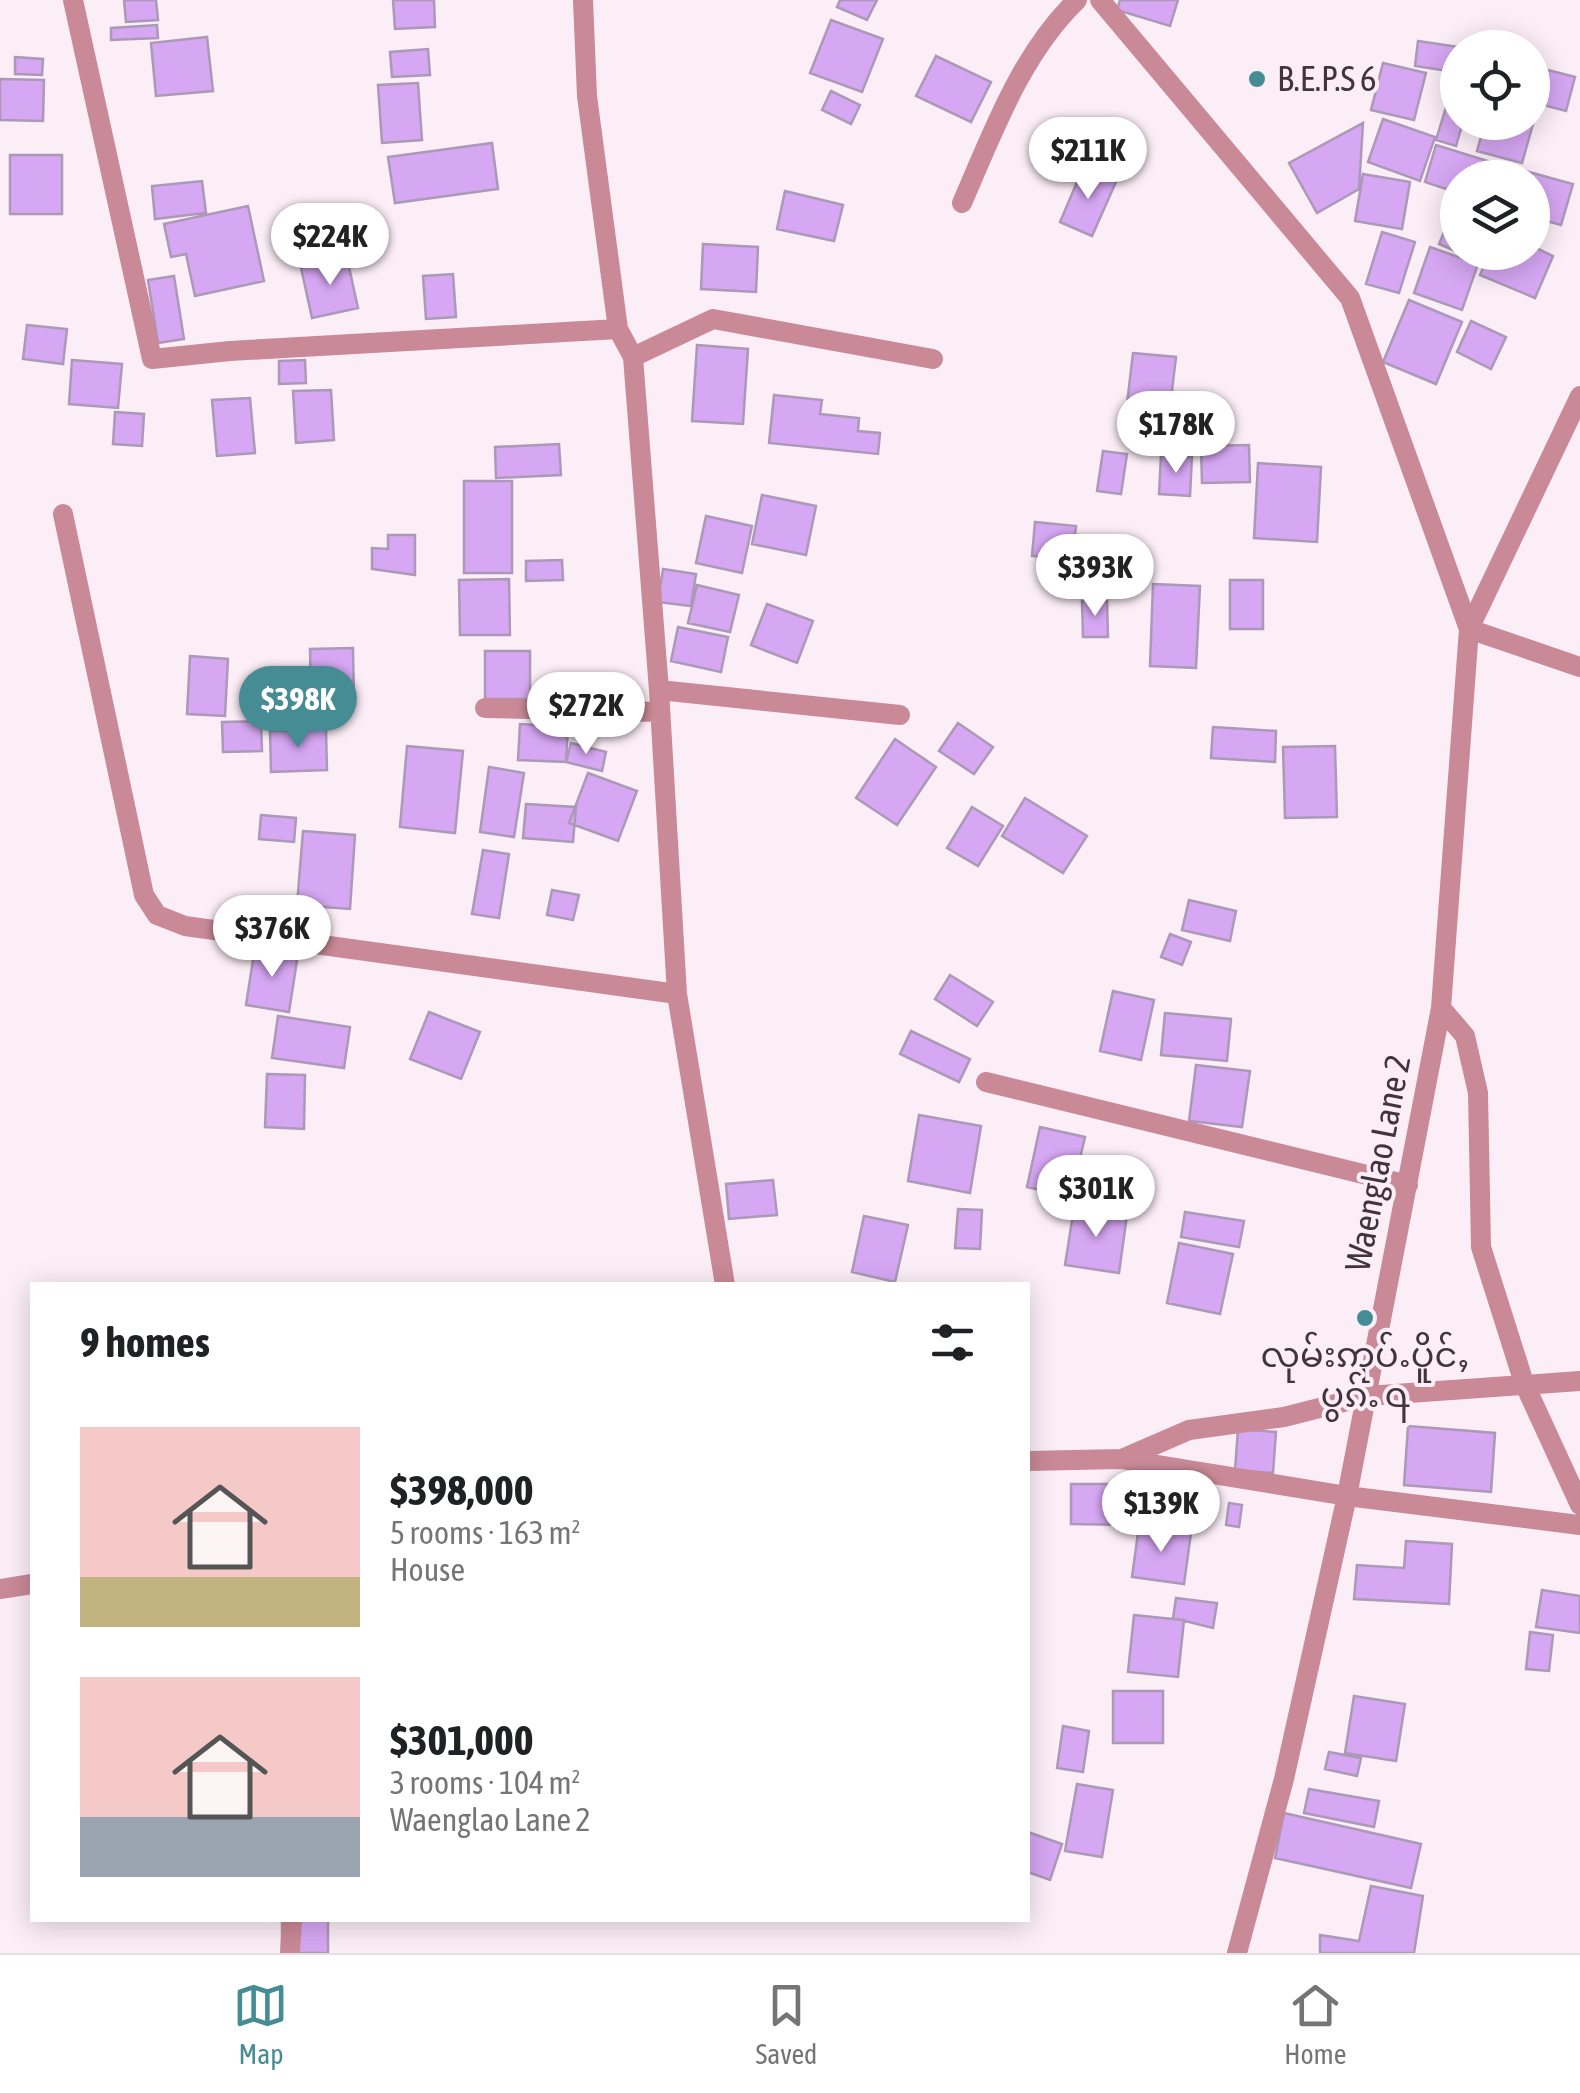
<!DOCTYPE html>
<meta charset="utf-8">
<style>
:root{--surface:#fff;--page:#f2f2f2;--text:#202124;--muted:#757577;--line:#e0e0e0;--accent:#468c95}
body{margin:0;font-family:"Asap Condensed","Noto Sans Myanmar",sans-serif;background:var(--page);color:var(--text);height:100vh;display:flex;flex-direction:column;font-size:38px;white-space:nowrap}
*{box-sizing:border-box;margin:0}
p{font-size:32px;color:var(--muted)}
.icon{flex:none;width:55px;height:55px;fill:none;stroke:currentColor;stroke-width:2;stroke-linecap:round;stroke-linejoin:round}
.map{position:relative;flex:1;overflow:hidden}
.side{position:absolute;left:30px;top:1282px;width:1000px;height:640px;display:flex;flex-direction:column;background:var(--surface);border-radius:0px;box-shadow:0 5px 25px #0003}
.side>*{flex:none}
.controls{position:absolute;left:1440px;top:30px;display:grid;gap:20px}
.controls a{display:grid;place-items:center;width:110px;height:110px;border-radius:50%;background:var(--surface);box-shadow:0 5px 25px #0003;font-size:50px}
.price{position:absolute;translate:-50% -85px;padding:0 22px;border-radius:35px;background:#fff;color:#222;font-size:32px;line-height:65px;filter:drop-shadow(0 2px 5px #0008)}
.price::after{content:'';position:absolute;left:50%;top:60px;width:30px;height:22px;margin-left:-15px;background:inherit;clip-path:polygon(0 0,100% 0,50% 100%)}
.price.current{background:var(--accent);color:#fff}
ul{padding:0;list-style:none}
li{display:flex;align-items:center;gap:30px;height:250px;padding:0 50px}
li span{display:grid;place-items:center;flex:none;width:280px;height:200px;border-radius:0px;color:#555}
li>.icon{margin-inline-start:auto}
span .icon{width:120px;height:120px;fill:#fffc;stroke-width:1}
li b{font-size:42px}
h2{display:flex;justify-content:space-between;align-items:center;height:120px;padding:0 50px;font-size:42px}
.menu{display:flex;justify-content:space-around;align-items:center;height:140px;border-top:2px solid var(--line);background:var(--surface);font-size:28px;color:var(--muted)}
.menu a{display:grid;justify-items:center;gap:5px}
.menu .current{color:var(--accent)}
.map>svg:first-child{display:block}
</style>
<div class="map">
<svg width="1580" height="1953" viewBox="0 0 1580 1953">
<rect width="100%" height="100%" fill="#fceef7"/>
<!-- building -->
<path fill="#d6a7f3" stroke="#ab99b7" stroke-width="2.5" d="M124,0H156L158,20L126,22Z
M393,0H434L435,27L395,29Z
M840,0H877L867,20L837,7Z
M1120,0H1178L1170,26L1117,10Z
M831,20L883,39L862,92L810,73Z
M157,25L158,38L111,40V28Z
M207,37L213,91L156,96L151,43Z
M1418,41L1459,47L1455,72L1415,66Z
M428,49L430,75L392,77L390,52Z
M936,56L991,82L971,122L916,96Z
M15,57L43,59L42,75L15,74Z
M1383,63L1426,73L1414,120L1371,110Z
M1532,66L1575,77L1566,111L1532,102Z
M0,79L44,80L43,121L0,120Z
M418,83L422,140L382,143L378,85Z
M831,91L860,105L851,124L822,110Z
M1451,91L1458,93V122H1463L1456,146L1436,140Z
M1532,108L1537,110L1522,163L1477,151L1485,122H1532Z
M1383,119L1435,137L1420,181L1368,162Z
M1363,123L1359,189L1317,213L1289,163Z
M492,143L498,189L395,203L388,157Z
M1436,145L1491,162L1486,178H1458V193L1425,182Z
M10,155H62V214H10Z
M1496,163L1573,184L1561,225L1532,217V178H1492Z
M1083,168L1116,182L1092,236L1060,222Z
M1363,174L1410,182L1402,229L1355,221Z
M202,181L206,213L155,219L152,186Z
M785,191L843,205L834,241L777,229Z
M248,206L264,281L195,296L186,254L171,257L164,224Z
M1452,213L1458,215V252L1439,244Z
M1382,232L1415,242L1399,293L1366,284Z
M321,235L325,256L287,262L283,242Z
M703,244L758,247L756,292L701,289Z
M1532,246L1553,256L1535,298L1480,275L1490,252H1532Z
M1430,247L1478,264L1462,310L1414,293Z
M347,258L358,308L312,318L301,268Z
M453,274L456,317L426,319L423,276Z
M174,276L184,339L158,343L148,280Z
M1409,300L1462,322L1436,384L1383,362Z
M1471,321L1506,337L1491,369L1457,352Z
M27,325L67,329L63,364L23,359Z
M697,345L748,349L743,424L692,421Z
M1133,353L1176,357L1169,416L1126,412Z
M72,360L122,364L118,408L69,404Z
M305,360L306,383L279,384V361Z
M331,390L334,440L296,443L293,391Z
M774,395L822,400L820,414L859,418L858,431L880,433L878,454L769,443Z
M250,398L255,453L217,456L212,400Z
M115,412L144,414L142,446L113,444Z
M1152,419L1201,425L1199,440L1150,435Z
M559,444L561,475L496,478L495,447Z
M1249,445L1250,482L1202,483L1201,446Z
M1103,451L1127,454L1121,494L1097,491Z
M1161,455L1192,457L1190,496L1159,494Z
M1258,463L1321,467L1317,542L1254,538Z
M464,481H512V573H464Z
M762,495L816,506L806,555L752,544Z
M706,516L752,526L742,573L696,563Z
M1035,522L1076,526L1072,560L1032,556Z
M388,535H415V575L372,569V548L388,549Z
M1083,548L1113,550L1109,594L1079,592Z
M562,560L563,580L526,581V561Z
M663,569L696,574L691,606L658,602Z
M509,579L510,635H460L459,580Z
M1230,580H1263V629H1230Z
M1153,584L1200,586L1196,668L1150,666Z
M697,585L739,595L730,632L688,623Z
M1082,601H1107L1108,637H1083Z
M767,604L813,621L797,663L751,645Z
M678,627L728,637L721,672L671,661Z
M353,648L354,702L311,703L310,649Z
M485,651H530V699H485Z
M190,656L228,659L225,716L187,714Z
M261,721L262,751L223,752L222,722Z
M958,723L993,747L974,774L939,751Z
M520,724L568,727L566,762L518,760Z
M1213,727L1276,731L1275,762L1211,758Z
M326,729L327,770L271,772L270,731Z
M895,739L936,767L897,825L856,798Z
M571,743L606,752L602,771L566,762Z
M407,746L463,751L455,833L400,827Z
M1335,746L1337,817L1285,818L1283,747Z
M489,767L524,773L514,837L480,832Z
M588,773L637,791L618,841L569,823Z
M1025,798L1087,836L1063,873L1002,836Z
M526,804L576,807L573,842L523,838Z
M972,807L1003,826L978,866L947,848Z
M261,815L296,818L294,842L259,839Z
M303,831L355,835L350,909L297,905Z
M483,850L509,854L499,918L472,914Z
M552,890L579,895L573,920L547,915Z
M1189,900L1236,911L1230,941L1182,930Z
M1170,934L1191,942L1182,965L1161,957Z
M255,947L298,954L289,1012L246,1005Z
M950,975L993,1002L977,1026L935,999Z
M1113,991L1154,1000L1141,1060L1100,1051Z
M429,1012L480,1032L461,1079L410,1059Z
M1165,1013L1231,1019L1227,1061L1161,1055Z
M278,1016L350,1027L344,1068L272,1058Z
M911,1031L970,1059L959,1082L900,1054Z
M1196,1065L1250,1071L1242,1127L1189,1121Z
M267,1074L305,1075L304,1129L265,1127Z
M919,1115L981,1126L970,1193L908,1181Z
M1040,1127L1085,1137L1071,1197L1027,1187Z
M773,1180L777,1215L729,1219L726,1184Z
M1074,1208L1127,1215L1119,1273L1065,1265Z
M958,1209L982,1210L980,1249L955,1248Z
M1185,1212L1244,1221L1239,1247L1181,1237Z
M864,1216L908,1225L895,1282L852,1272Z
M1179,1243L1233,1254L1220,1314L1167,1303Z
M1408,1426L1495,1433L1491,1492L1404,1485Z
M1238,1429L1276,1432L1273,1473L1235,1470Z
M1071,1484H1130L1129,1525L1071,1524Z
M1229,1503L1242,1505L1239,1527L1226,1525Z
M1168,1510L1196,1511V1528H1168Z
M1139,1525L1191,1533L1184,1584L1132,1577Z
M1406,1541L1452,1544L1449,1604L1354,1599L1357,1565L1404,1568Z
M1542,1590L1580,1596V1633L1536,1627Z
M1176,1598L1217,1603L1213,1628L1173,1618Z
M1134,1615L1184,1620L1178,1677L1128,1672Z
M1530,1632L1553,1635L1549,1671L1526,1669Z
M1113,1691H1163V1743H1113Z
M1354,1696L1405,1704L1396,1761L1345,1753Z
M1063,1726L1089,1731L1083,1772L1057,1768Z
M1329,1752L1361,1758L1357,1776L1325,1769Z
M1077,1784L1113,1790L1102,1857L1065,1851Z
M1309,1789L1379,1801L1374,1827L1304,1813Z
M1284,1813L1421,1844L1411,1888L1275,1858Z
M1028,1832L1062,1844L1050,1880L1028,1872Z
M1371,1886L1423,1896L1414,1953H1320V1935L1359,1941Z
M282,1920H328V1953H282Z"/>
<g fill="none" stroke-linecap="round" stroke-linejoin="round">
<!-- street -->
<path stroke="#c98997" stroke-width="20" d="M73,0L152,359L230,351L618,329
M583,0L587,96L618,329L633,357L659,690L677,994L725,1285
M1100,0L1350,298L1469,629L1580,667
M962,203C993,132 1021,54 1077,0
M633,357L713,319L933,359
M63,514L144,895L157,915L185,926L677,994
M659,690L900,715
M485,708L660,712
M1441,1008L1465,1036L1478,1093L1481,1247L1524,1383L1580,1505
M986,1082L1408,1185
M1122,1459L1189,1430L1284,1417L1367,1396L1580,1381
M1028,1461L1121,1459L1347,1496L1580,1525
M0,1589L32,1584
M290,1953L292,1920
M1237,1953L1284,1779L1347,1496L1441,1008L1469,629L1580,396"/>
</g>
<!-- markers -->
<g fill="#468c95" stroke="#fceef7" stroke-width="4">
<circle cx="1257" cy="79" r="10"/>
<circle cx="1365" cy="1318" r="10"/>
</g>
<g text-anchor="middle" stroke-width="8" stroke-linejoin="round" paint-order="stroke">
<!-- poi labels -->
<g font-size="35" fill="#41343d" stroke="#fceef7" text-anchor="start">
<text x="1277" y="91">B.E.P.S 6</text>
<text x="1365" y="1367" text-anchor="middle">လုမ်းဢုပ်ႉပိူင်ႇ<tspan x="1365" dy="40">ပွၵ်ႉ ႖</tspan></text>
</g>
<!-- street labels -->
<g font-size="35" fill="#41343d" stroke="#fceef7">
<text transform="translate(1378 1163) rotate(-79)" y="12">Waenglao Lane 2</text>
</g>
</g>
</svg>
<div class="controls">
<a><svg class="icon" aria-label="locate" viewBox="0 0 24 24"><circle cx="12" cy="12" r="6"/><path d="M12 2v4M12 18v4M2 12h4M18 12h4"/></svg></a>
<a><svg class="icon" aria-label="layers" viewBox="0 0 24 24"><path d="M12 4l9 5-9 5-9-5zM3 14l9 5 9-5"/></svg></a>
</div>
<b class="price" style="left:1088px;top:202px">$211K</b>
<b class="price" style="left:330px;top:288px">$224K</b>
<b class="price" style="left:1176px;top:476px">$178K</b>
<b class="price" style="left:1095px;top:619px">$393K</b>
<b class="price current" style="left:298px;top:751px">$398K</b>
<b class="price" style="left:586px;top:757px">$272K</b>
<b class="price" style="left:272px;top:980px">$376K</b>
<b class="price" style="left:1096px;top:1240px">$301K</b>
<b class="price" style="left:1161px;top:1555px">$139K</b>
<section class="side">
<h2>9 homes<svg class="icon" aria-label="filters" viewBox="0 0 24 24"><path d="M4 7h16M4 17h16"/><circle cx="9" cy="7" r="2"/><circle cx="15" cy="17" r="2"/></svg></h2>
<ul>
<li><span style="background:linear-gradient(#f6c9c9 75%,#c2b280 0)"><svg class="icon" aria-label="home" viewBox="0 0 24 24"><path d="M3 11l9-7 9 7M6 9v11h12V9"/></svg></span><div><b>$398,000</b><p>5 rooms · 163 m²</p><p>House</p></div></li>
<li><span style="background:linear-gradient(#f6c9c9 70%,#9aa5b1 0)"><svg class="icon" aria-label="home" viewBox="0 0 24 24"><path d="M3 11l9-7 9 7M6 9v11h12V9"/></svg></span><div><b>$301,000</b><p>3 rooms · 104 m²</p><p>Waenglao Lane 2</p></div></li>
</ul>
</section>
</div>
<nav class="menu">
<a class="current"><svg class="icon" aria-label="map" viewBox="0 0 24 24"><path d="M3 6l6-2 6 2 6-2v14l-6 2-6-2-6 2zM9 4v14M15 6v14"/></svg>Map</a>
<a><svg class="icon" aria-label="saved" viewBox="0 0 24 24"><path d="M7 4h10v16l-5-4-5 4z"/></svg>Saved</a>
<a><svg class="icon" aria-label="home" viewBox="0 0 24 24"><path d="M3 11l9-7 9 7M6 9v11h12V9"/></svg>Home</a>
</nav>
